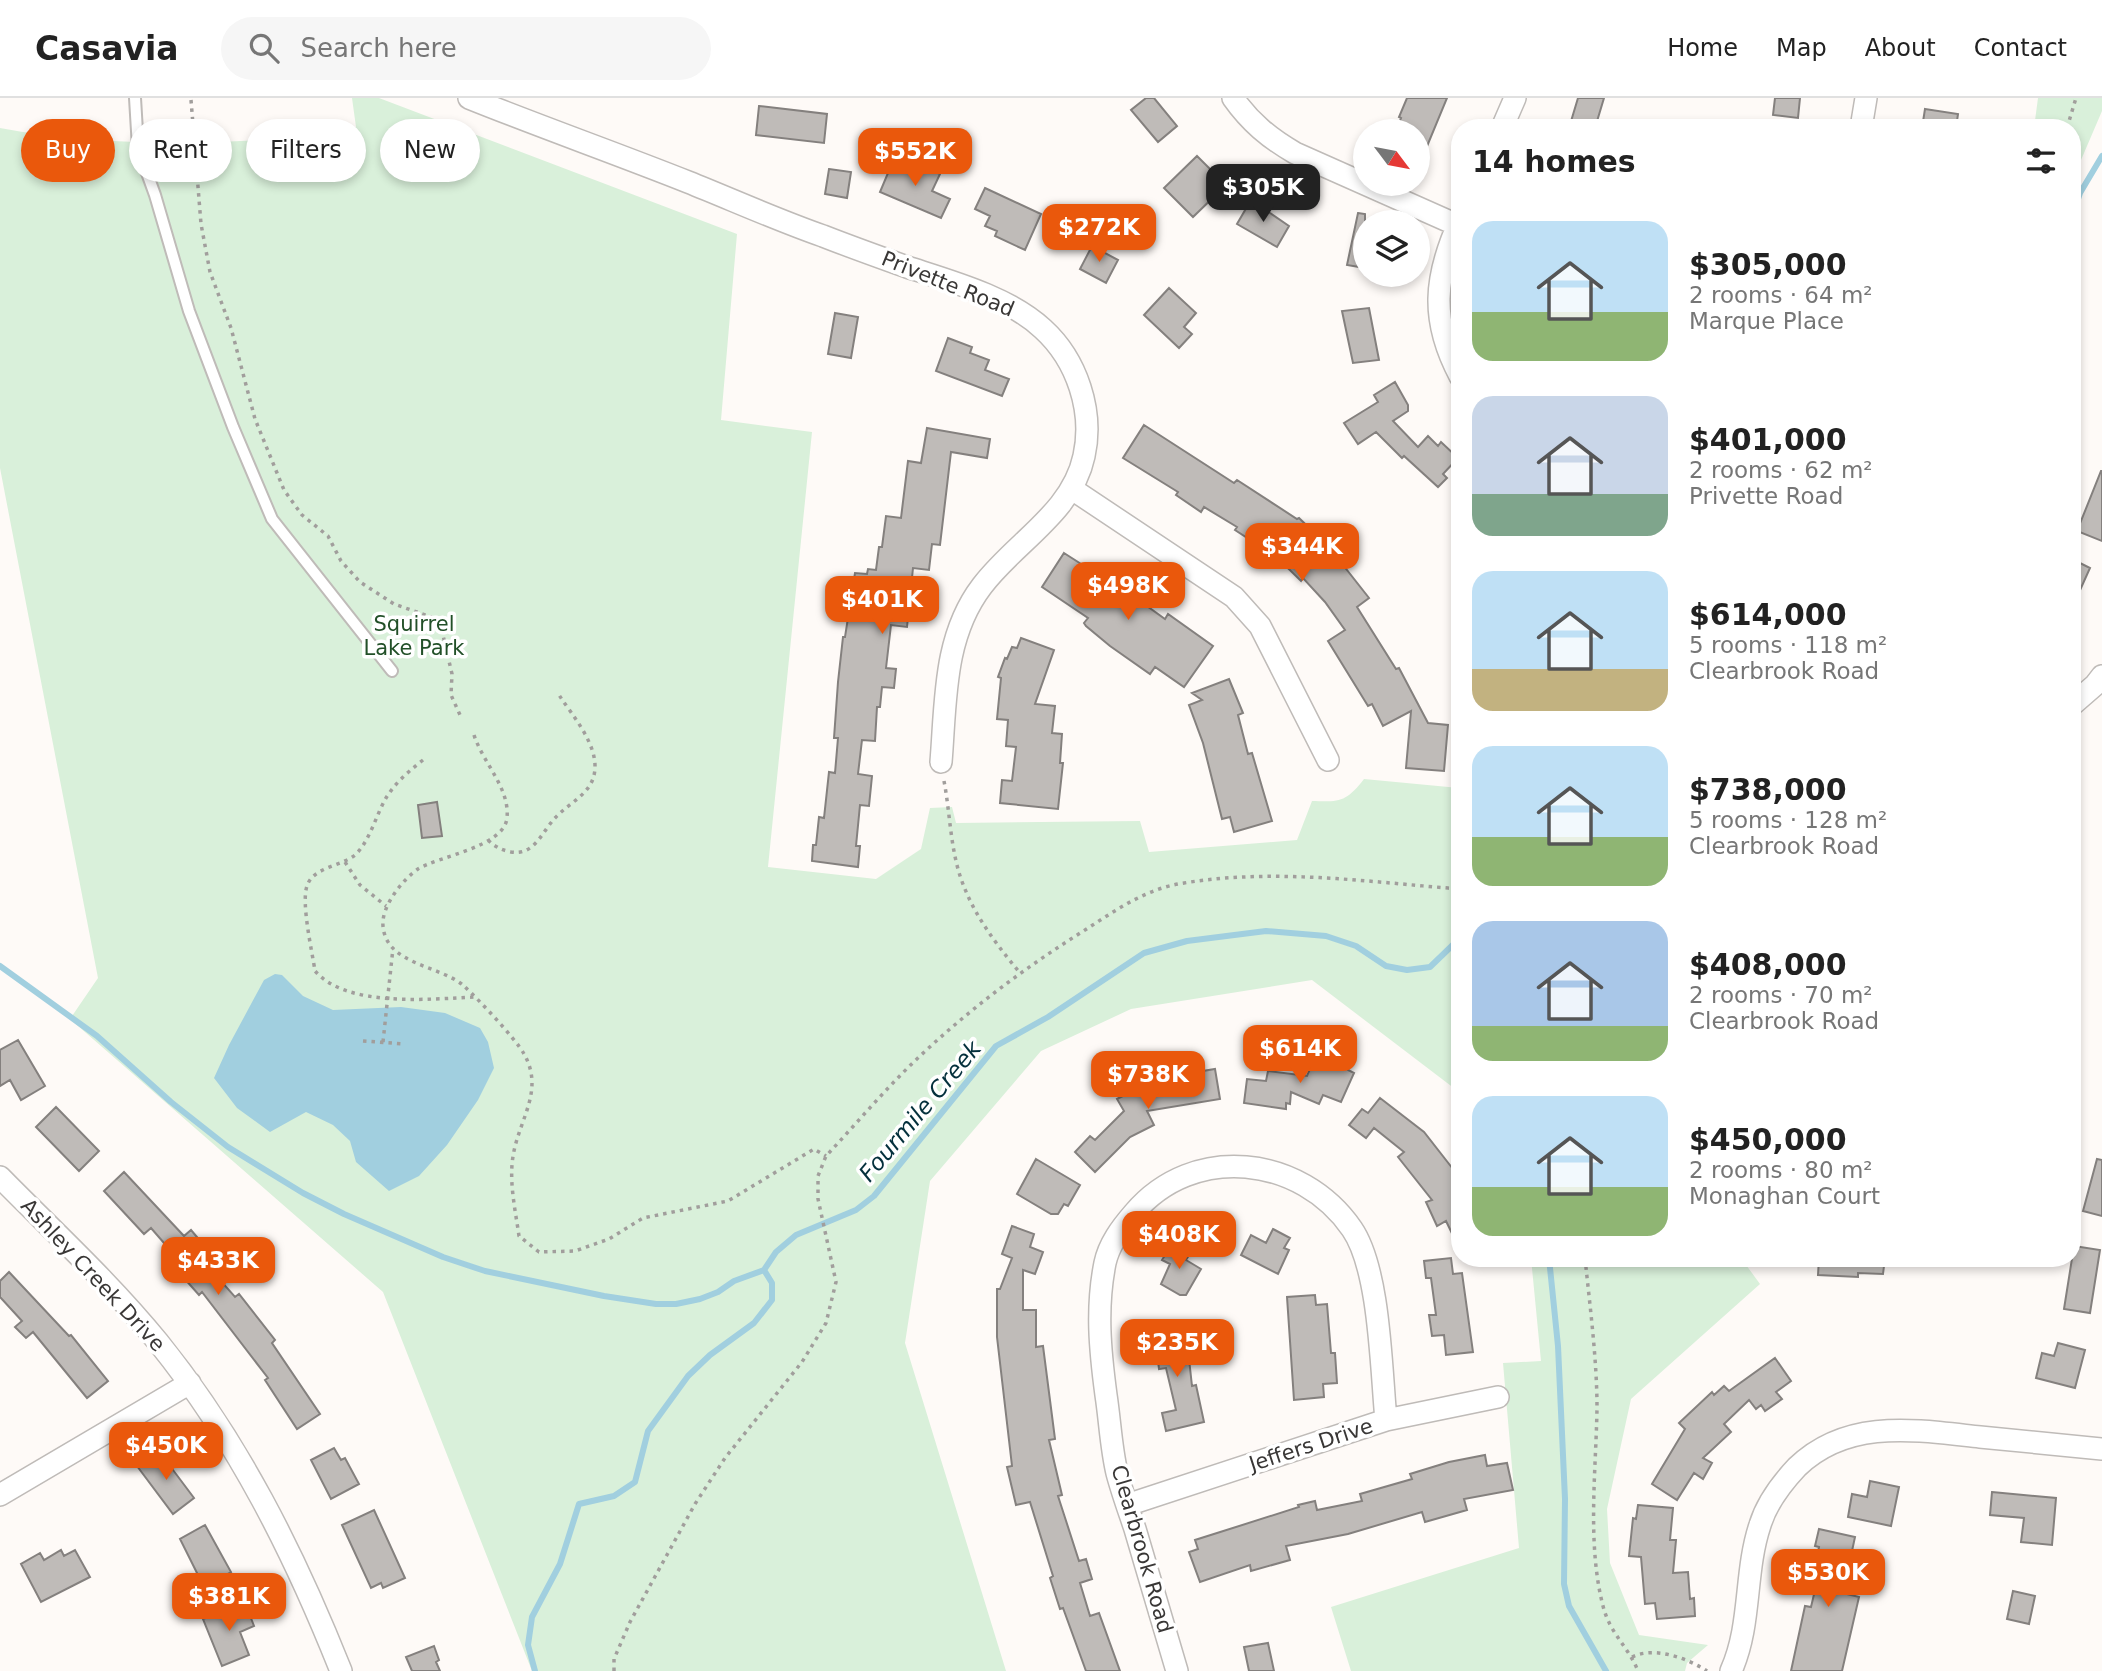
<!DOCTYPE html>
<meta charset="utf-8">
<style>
:root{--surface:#fff;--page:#f6f6f6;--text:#222;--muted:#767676;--line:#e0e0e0;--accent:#ea580c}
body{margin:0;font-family:"DejaVu Sans",sans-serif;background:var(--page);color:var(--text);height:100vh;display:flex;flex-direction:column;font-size:26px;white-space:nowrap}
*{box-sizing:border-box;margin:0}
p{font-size:23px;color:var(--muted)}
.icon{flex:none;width:38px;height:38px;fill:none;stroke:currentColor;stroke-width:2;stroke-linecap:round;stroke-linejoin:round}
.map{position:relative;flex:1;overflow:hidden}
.panel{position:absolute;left:1451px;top:21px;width:630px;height:1148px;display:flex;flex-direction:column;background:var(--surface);border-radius:28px;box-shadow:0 4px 10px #0003}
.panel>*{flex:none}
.banner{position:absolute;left:21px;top:21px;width:665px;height:63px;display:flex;gap:14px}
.needle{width:46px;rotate:122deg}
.tools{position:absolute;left:1353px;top:21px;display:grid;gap:14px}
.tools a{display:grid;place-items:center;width:77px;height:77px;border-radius:50%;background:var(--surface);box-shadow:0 4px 10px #0003;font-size:35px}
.price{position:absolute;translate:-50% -60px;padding:0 16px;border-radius:14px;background:var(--accent);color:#fff;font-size:23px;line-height:46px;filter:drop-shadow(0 2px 4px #0008)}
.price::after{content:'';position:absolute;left:50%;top:42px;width:21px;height:16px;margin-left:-10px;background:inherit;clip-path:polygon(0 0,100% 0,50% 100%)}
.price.on{background:#222;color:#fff}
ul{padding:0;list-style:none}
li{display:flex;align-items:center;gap:21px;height:175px;padding:0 21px}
li span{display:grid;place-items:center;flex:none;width:196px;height:140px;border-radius:21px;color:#555}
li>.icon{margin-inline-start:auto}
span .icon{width:84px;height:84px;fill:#fffc;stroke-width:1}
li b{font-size:30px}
h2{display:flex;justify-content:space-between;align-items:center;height:84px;padding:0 21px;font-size:30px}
.tag{padding:0 24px;border-radius:32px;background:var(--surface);box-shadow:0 4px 10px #0003;font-size:24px;line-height:63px}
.tag.on{background:var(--accent);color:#fff}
header{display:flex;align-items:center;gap:42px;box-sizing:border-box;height:98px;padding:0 35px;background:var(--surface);border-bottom:2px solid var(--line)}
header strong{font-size:33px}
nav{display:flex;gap:38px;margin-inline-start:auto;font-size:24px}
.search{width:490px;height:63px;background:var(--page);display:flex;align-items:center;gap:18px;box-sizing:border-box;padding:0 24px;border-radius:38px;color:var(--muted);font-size:26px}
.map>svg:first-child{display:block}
</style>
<header>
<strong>Casavia</strong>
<div class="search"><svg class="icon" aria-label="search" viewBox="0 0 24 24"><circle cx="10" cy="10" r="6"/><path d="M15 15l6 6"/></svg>Search here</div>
<nav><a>Home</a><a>Map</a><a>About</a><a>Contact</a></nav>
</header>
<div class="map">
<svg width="2102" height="1573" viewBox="0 0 2102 1573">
<rect width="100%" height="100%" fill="#fefaf7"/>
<!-- green -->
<path fill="#d9f0da" d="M352,0H379L737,136L721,322L812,334L768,769L876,781L921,751L930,710L952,709L956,725L1140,723L1149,754L1297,742L1312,703C1340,704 1346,704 1364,681L1459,690V994L1312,882L1131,911L1041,953L930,1083L905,1245L1006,1573H532L383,1194L70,921L98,880L0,370V30C85,46 174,47 260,42C292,40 324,34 356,29Z
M2038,0H2102V13L2072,83V30H2034Z
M1531,1160H1741L1760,1186L1631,1301L1607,1411L1610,1465L1639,1537L1708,1547L1687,1565L1685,1573H1351L1331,1509L1519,1450L1503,1265L1541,1263Z"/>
<!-- water -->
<path fill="#a1cfdf" d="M275,876L282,877L303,898L333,912L401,909L445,915L480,930L488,944L494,970L478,1002L447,1047L419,1078L389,1093L356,1064L350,1043L333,1027L306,1014L270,1034L237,1010L214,980L229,947L264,882Z"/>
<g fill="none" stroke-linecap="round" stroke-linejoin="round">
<!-- stream -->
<path stroke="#a1cfdf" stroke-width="6" d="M2072,119L2080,95L2102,58
M0,868L97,938L171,1004L228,1049L303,1095L344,1116L443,1159L485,1173L604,1198L656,1206H676L700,1201L718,1194L734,1183L764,1172
M1549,1160L1558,1248L1565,1401L1564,1486L1569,1508L1606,1573
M764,1172L776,1154L796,1137L856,1112L874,1098L996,948L1048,919L1144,855L1187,843L1266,833L1326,838L1356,848L1386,868L1407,872L1430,869L1460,840
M535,1573L528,1547L532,1519L560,1466L579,1406L614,1398L635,1384L648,1333L688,1278L710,1257L754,1225L772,1202V1185L764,1172"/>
</g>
<!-- building -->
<path fill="#bfbbb8" stroke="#84807e" stroke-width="2" d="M1146,0H1154L1177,28L1158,44L1131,12Z
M1407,0H1447L1418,70V33H1396L1401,20L1399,19Z
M1578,0H1604L1595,30H1569Z
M1775,0H1800L1798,20L1773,17Z
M759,8L827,16L824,45L756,37Z
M1925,11L1958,16L1956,30H1922Z
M1197,58L1215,76L1220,72L1227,79V86L1193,119L1164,90Z
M893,63L917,73L920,67L940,76L932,93L950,101L941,120L880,94Z
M829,71L851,74L847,100L825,96Z
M985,90L1041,116L1025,152L995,138L997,133L985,128L990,118L975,111Z
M1251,102L1289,128L1277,149L1237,126Z
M1358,115L1365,116V170L1347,167Z
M1092,148L1118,162L1106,185L1080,171Z
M1169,190L1196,215L1184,229L1192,236L1179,250L1144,217Z
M1369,210L1379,262L1353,265L1342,213Z
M835,215L858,219L851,260L828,256Z
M948,240L972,249L970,255L989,262L985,272L1009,281L1002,298L936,273Z
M1395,284L1408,307V313L1393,323L1418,349L1428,338L1438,348L1441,344L1458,360L1443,376L1447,380L1438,389L1404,358L1402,360L1376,334L1358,346L1344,325L1378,304L1374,297Z
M1144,327L1234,385L1237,382L1297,421L1299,420L1328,448L1369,500L1357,509L1396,571L1399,570L1428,625L1448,627L1444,673L1406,670L1411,613L1383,628L1372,606L1368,608L1328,543L1345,532L1325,504L1303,480L1301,483L1255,438L1252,443L1235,432L1237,429L1204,409L1201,414L1176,397L1178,394L1123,360Z
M927,330L990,341L987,360L951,354L940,447L932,446L929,472L913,470L907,529L891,527L886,570L896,571L894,590L882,589L880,609H877L875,643L862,642L858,676L872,678L869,708L860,707L856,748H860L858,769L812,763L813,747H816L819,719L824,720L829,674L835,675L838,640H834L838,584L843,539H845L855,475L867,476L868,471L876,472L879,449H882L886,418L901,420L908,363L921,365Z
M2101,373H2102V443L2077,433Z
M1064,455L1114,487L1115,485L1165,521L1168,516L1213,548L1184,589L1155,569L1150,576L1110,548L1086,528L1084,525L1088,520L1042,489Z
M2072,461L2090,470L2072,510Z
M1021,540L1054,552L1035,606L1055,608L1052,635L1062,636L1060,665H1063L1058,711L1000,705L1002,682L1012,683L1016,649L1006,648L1008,622L997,621L1001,580L998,579L1005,560L1007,561L1012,549L1017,550Z
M1229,581L1243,615L1238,617L1248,656L1252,655L1272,723L1234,734L1230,719L1222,721L1203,645L1189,607L1202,602L1192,595Z
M437,704L442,738L422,740L418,707Z
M18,942L45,988L21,1002L10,982L0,988V952Z
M1315,959L1331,966L1332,962L1349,969L1348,972L1354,975L1341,1004L1323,997L1319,1006L1291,994L1290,1006L1286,1005V1011L1244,1005L1247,981L1266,983L1268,973L1307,978Z
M1215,971L1220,1001L1147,1013L1154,1027L1130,1039L1095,1074L1075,1054L1090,1038L1095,1042L1124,1013L1117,1001L1155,981Z
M1380,1000L1424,1034L1460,1080V1152L1446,1123L1437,1128L1426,1104L1432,1102L1398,1059L1404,1054L1374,1030L1366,1040L1349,1027L1362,1011L1368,1015Z
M56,1009L99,1053L79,1073L36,1029Z
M1036,1061L1080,1087L1068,1108L1064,1106L1058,1116H1051L1017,1096Z
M2097,1061L2102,1062V1118L2083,1113Z
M124,1074L184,1138L191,1132L213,1158L205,1165L235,1199L239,1196L275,1242L272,1245L320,1316L297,1331L265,1282L268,1280L202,1194L199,1197L184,1180L190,1175L151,1130L144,1136L104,1093Z
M1012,1128L1034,1136L1030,1149L1043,1154L1035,1176L1023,1172V1212H1036V1249L1043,1248L1055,1341L1049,1342L1062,1397L1058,1398L1079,1463L1086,1461L1092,1481L1080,1485L1090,1518L1099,1515L1120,1573H1086L1063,1510L1060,1511L1050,1480L1053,1478L1030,1404L1016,1407L1007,1369L1012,1368L997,1239V1191H1000L1012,1160L1002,1156Z
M1273,1131L1290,1140L1284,1150L1289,1152L1278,1176L1241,1157L1251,1137L1266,1145Z
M1172,1146L1189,1157L1186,1162L1201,1171L1186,1197H1180L1161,1186L1170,1166L1162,1162Z
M2074,1148L2100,1152L2090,1215L2064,1211Z
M1451,1160L1453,1176L1462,1175L1473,1254L1446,1257L1444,1237L1432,1238L1429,1217H1436L1431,1180H1426L1424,1163Z
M1819,1160H1885L1883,1176L1858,1175V1179L1818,1177Z
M9,1174L69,1238L71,1237L108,1283L87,1300L33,1234L26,1240L15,1229L22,1223L0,1199V1183Z
M1315,1197L1316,1207L1327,1206L1331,1255H1335L1337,1285L1323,1286L1324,1299L1294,1302L1287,1199Z
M1177,1229L1179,1245L1187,1243L1192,1288L1196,1287L1204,1324L1166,1333L1162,1315L1176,1312L1166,1270L1159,1271L1156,1246L1151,1247L1149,1231Z
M2058,1245L2085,1252L2075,1290L2036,1280L2042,1255L2054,1258Z
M1775,1260L1791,1283L1776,1294L1782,1301L1765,1313L1761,1307L1756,1311L1749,1302L1724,1326L1731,1334L1703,1360L1712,1365L1703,1381L1694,1375L1677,1402L1652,1386L1685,1331L1679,1325L1712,1294L1714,1297L1724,1288L1729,1293Z
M334,1350L341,1362L345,1360L359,1386L331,1401L311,1362Z
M158,1352L194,1400L173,1416L137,1368Z
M1485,1357L1487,1368L1507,1365L1513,1392L1464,1401L1467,1412L1425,1424L1422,1414L1348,1436L1286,1448L1290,1462L1251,1473L1250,1467L1200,1484L1189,1454L1198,1451L1195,1442L1299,1409L1298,1407L1315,1403L1317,1412L1362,1403L1360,1396L1412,1381L1410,1376L1449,1364Z
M1870,1383L1899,1389L1891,1428L1848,1419L1852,1396L1867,1399Z
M1992,1394L2056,1400L2052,1447L2021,1444L2024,1420L1990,1417Z
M1638,1407L1673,1410L1670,1442H1676L1673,1475L1688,1474L1690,1501L1694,1500L1695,1518L1657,1521L1655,1505L1645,1506L1641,1459L1629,1458L1633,1420L1636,1421Z
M374,1412L405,1480L383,1490L381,1485L371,1490L342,1427Z
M205,1427L231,1474L204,1489L180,1441Z
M1819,1431L1855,1439L1843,1495L1859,1499L1842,1573H1791L1805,1508L1811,1509L1820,1471L1815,1470L1819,1449L1815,1448Z
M61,1452L64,1458L75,1452L90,1479L41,1504L21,1466L40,1455L44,1462Z
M2013,1493L2035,1498L2029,1526L2007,1521Z
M245,1505L254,1528L240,1534L249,1557L222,1568L203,1521Z
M1268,1545L1274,1573H1249L1244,1549Z
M434,1548L439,1562L436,1564L440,1573H412L406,1559Z"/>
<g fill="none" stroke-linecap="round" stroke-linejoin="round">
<defs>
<path id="lane" d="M135,0L138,50L155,97L189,213L233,329L272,421L392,573"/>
<path id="street" d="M469,0C541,29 615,55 688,84C733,102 777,122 823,138C851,149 879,159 907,169C950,183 1009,199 1043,231C1077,262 1094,313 1084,358C1072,415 1015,444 982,488C943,539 946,604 941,664
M1233,0C1250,24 1269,40 1295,55L1457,127
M1502,30L1515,0
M1861,30L1866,0
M1460,122C1434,179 1430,222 1460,278
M1072,391L1234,499L1260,528L1328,662
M2072,607L2095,587L2102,578
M0,1079C53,1133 110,1185 158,1244C238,1343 294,1455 341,1573
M0,1397L190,1285
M1127,1407L1386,1322L1498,1299
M1177,1573C1163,1526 1149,1478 1135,1431C1129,1413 1122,1394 1117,1375C1111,1350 1110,1323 1106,1297C1100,1252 1096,1210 1105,1165C1109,1146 1121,1130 1134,1115C1193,1045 1301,1057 1352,1131C1380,1172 1381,1271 1386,1322
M1731,1573C1752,1526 1744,1475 1760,1427C1767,1404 1781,1386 1797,1369C1848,1320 1915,1332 1980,1339C2020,1343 2061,1347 2102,1351"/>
</defs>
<!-- lane casing -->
<use href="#lane" stroke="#bfbbb8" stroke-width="14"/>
<!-- street casing -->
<use href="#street" stroke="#bfbbb8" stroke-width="24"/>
<!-- path -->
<path stroke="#a19e9c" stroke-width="3.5" stroke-dasharray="3.5 5" stroke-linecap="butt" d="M191,2L201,126L210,174L231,230L255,321L284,392L302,417L328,438L341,463L360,484L394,506L431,519L442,533L452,576L451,597L460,617
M2067,30L2076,0
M474,637C483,665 510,690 507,720C504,749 439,758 418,771C402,782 381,809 383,828C386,867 440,867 464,888C478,901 516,941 524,956C544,991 521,1019 514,1053C508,1080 515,1110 519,1138L539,1154L575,1153L609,1141L643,1120L728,1103L814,1051L826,1058
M423,662C409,673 395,685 386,700C376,717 370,743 355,757C342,768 313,769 307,788C301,805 312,853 315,873C347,910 430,901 474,899
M944,683C949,709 950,737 956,763C966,807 992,841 1020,875
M488,742C495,749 502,752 511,754C535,758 542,733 556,719C571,703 594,695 595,670C596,644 572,617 559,597
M345,764L360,787L386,808
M363,943L405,946
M383,944L393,850
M1585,1160C1590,1209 1597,1262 1597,1310C1596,1374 1587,1446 1603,1508C1610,1536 1628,1548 1638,1573
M1632,1559C1654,1548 1687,1560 1707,1573
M614,1573V1561L630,1524L695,1406L725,1360L802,1264L826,1225L836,1184L818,1101V1078L826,1058C857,1025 887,989 920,958C971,910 1026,869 1085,832C1116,812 1147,790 1184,785C1276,770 1368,784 1460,791"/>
<!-- lane -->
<use href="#lane" stroke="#fff" stroke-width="10"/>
<!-- street -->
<use href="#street" stroke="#fff" stroke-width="21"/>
</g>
<g text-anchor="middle" stroke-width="7" stroke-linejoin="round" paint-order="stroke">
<!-- street labels -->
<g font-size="21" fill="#393736" stroke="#fff">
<text transform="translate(948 186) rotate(22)" y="7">Privette Road</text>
<text transform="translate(93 1177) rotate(47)" y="7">Ashley Creek Drive</text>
<text transform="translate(1311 1347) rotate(-18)" y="7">Jeffers Drive</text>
<text transform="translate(1142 1451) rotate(74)" y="7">Clearbrook Road</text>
</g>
<!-- park labels -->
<g font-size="21" fill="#225028" stroke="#fff">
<text x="414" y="533">Squirrel<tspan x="414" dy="24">Lake Park</tspan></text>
</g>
<!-- water labels -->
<g font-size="23" font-style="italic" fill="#04303c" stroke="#fff">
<text transform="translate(920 1013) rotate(-50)" y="8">Fourmile Creek</text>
</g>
</g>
</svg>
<div class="tools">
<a><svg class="needle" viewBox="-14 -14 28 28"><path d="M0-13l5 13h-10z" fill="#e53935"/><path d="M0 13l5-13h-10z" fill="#767676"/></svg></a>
<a><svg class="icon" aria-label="layers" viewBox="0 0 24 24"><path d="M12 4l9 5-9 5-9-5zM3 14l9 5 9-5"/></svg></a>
</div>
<b class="price" style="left:915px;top:90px">$552K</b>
<b class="price on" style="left:1263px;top:126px">$305K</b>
<b class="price" style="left:1099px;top:166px">$272K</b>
<b class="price" style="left:1302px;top:485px">$344K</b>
<b class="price" style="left:1128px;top:524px">$498K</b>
<b class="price" style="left:882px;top:538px">$401K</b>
<b class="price" style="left:1300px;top:987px">$614K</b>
<b class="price" style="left:1148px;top:1013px">$738K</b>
<b class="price" style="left:1179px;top:1173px">$408K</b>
<b class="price" style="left:218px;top:1199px">$433K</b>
<b class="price" style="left:1177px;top:1281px">$235K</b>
<b class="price" style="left:166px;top:1384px">$450K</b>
<b class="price" style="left:1828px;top:1511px">$530K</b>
<b class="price" style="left:229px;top:1535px">$381K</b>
<div class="banner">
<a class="tag on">Buy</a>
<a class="tag">Rent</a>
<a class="tag">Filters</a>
<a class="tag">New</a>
</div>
<section class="panel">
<h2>14 homes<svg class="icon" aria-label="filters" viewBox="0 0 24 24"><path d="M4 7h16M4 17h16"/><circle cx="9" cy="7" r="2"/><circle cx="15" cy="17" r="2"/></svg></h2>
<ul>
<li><span style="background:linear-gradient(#bfe0f5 65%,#8fb573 0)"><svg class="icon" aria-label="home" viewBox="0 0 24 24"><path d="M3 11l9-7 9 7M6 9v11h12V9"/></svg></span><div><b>$305,000</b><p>2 rooms · 64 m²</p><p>Marque Place</p></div></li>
<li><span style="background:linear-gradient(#c9d6e8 70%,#7fa58c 0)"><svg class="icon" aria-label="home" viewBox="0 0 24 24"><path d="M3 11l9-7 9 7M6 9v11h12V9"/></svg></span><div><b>$401,000</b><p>2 rooms · 62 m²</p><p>Privette Road</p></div></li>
<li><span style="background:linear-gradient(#bfe0f5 70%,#c2b280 0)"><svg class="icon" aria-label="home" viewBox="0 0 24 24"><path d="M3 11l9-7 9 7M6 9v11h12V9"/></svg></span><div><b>$614,000</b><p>5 rooms · 118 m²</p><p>Clearbrook Road</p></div></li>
<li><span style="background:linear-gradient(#bfe0f5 65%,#8fb573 0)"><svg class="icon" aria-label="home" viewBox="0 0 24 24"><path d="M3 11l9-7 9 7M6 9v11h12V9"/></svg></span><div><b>$738,000</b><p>5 rooms · 128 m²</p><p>Clearbrook Road</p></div></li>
<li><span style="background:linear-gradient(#a9c7e8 75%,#8fb573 0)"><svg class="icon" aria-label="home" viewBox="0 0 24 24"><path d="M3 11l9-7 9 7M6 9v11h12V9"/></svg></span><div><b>$408,000</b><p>2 rooms · 70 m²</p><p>Clearbrook Road</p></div></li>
<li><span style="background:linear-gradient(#bfe0f5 65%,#8fb573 0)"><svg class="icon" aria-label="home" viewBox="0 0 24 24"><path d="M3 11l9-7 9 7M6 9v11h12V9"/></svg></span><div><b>$450,000</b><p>2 rooms · 80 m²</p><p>Monaghan Court</p></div></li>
</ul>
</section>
</div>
